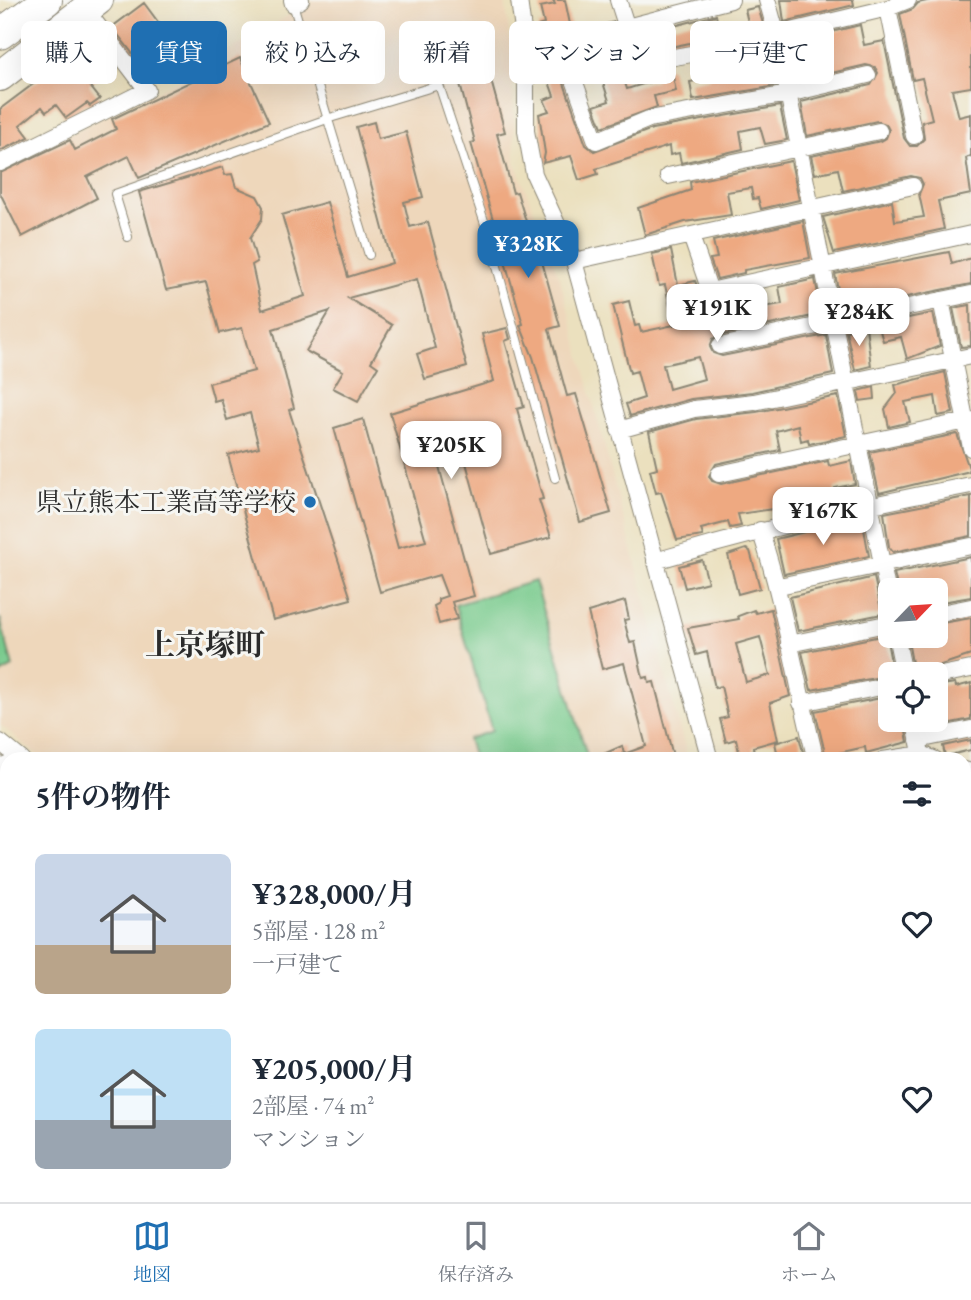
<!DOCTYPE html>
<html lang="ja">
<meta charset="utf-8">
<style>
:root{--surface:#fff;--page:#f6f6f7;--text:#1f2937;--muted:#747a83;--line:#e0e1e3;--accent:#1f6fb2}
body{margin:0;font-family:"EB Garamond","Noto Serif JP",serif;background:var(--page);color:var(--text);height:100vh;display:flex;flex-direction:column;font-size:26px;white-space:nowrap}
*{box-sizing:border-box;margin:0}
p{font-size:23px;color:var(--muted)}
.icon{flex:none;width:38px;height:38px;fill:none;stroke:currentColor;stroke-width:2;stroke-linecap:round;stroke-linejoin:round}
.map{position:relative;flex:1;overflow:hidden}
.details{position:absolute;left:0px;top:752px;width:971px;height:450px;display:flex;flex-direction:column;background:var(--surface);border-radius:21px 21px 0 0;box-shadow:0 7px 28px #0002}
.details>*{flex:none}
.hud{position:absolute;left:21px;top:21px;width:929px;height:63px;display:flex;gap:14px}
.needle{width:46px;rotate:65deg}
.controls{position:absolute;left:878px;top:578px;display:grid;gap:14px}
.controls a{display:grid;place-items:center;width:70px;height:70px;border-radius:10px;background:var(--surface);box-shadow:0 7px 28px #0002;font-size:35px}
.price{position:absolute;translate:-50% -60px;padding:0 16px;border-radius:14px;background:#fff;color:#222;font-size:23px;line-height:46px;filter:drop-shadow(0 2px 4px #0008)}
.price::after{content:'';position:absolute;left:50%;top:42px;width:21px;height:16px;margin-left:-10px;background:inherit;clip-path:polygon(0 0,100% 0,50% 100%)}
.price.current{background:var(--accent);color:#fff}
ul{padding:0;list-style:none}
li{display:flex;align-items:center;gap:21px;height:175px;padding:0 35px}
li span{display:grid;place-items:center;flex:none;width:196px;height:140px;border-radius:10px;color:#555}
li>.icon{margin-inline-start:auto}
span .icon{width:84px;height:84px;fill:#fffc;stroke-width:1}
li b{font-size:30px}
h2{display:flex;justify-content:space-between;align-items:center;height:84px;padding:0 35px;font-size:30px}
.pill{padding:0 24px;border-radius:10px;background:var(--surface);box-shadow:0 7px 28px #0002;font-size:24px;line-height:63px}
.pill.current{background:var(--accent);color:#fff}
.tab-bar{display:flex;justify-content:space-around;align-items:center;height:98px;border-top:2px solid var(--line);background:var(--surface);font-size:19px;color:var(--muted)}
.tab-bar a{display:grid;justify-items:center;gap:4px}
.tab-bar .current{color:var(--accent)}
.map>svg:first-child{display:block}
</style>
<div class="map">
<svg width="971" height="1202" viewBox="0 0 971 1202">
<rect width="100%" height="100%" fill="#f6f6f2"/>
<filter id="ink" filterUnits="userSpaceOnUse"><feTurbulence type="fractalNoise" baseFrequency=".0143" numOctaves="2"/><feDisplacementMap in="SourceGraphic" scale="14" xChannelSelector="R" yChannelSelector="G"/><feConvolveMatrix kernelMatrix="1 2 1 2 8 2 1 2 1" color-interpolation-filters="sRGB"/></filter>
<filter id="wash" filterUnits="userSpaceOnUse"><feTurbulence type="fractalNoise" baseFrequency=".00686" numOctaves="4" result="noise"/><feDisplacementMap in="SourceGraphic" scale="28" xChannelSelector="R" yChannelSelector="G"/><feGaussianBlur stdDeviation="1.57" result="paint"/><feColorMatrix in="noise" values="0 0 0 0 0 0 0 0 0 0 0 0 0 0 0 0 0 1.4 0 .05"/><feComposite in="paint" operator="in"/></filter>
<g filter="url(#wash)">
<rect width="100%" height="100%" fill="#ebe0be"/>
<!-- built -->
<path fill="#eed7bb" d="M315,0H505L512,55L515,162L560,279L688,759H42L0,725V169L179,80Z"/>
<!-- green -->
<path fill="#78ca8c" stroke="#527a5c" stroke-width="2" d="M535,581L588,759H474L468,739L492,731L455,605Z
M0,618L13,667L0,674Z"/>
<g id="blocks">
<!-- building -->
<path fill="#eea981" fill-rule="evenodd" d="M553,0H565L571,29L541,38L538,26L544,24L540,7L555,4Z
M781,0H853L854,5L784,22Z
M931,0H971V87L952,90L959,117L971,114V156L966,158L971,194L938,201L944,229L834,253L823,217L892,201L895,221L924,217L919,194L923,184L920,178L911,176L843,191L838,169L815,174L811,156L881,141L886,138L889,130L886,124L877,121L807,136L801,102L871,85L878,73L875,67L866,65L797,81L790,42L860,25L864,45L884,41L904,138L910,146H917L924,139L922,122L932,119L922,78L913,80L900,14L913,9L918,3Z
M144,3L164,30L133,54L112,27Z
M758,7L764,27L750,30L745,10Z
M716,15L720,37L655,50L651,32Z
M479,36L505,132L497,134L513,193L517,192L532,241L536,240L560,326L549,329L567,396L576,394L611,513L580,522L533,357L520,325L523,324L471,143L475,142L450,45Z
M612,42L627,89L656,80L654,71L671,68L676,91L654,96L657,107L602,127L594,106L609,101L600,73L595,74L588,49Z
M88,43L109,70L89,85L100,99L90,106L87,103L66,118L56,105L46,112L42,107L20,125L29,137L0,151V109Z
M768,47L776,86L693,100L690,82L710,78L707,62L724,58L727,73L752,67L748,52Z
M240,58L269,122L139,178L129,156L87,177L97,198L22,237L0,193V173L70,140L75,150L116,129L112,119Z
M556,61L586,145L594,151L652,129L780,106L787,140L765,144L760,127L740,131L743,149L681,163L679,153L670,155L669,146L596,169L598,174L579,180L571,156L543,163L545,153L539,114L549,111L544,100L554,96L543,65Z
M374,122L378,139L406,132L423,197L404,202L410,227L428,222L467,367L425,379L417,354L435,348L417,279L348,298L392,325L371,362L378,367L358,401L333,388L343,371L306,351L330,311L273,329L294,408L289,410L351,599L273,620L228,455L259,447L250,413L227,420L221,399L214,401L209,383L254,371L242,328L220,333L206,282L166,290L139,192L223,167L225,175L232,174L236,187L257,196L263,207L262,219L250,238L257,262L252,265L262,310L305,296L282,215L327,202L348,277L392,263L356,127Z
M791,161L799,200L761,209L758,198L753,199L751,188L727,192L731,215L685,222L645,235L638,208L691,190L690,182Z
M803,221L810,258L744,270V273L717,279L710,259L717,258L713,241Z
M671,250L678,285L695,281L700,295L707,301L748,293L751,309L782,304L779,287L815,279L822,314L718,336L713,339L710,347L713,353L722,356L826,335L833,374L752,392L691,399L630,416L626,404L644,398L637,371L630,373L613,305L629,301L635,326L639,325L641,332L674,325L665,285L659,286L652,254ZM698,357L704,379L669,389L663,365Z
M949,252L952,264L971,258V284L842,310L835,274Z
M970,305L971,346L961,347L953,308Z
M933,313L940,346L907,359L901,337L883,341L878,324Z
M866,327L871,366L855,370L846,331Z
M507,328L510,339L505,341L524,407L517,409L543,499L539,500L551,537L491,554L456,426L430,433L474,596L452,602L457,619L439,624L434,606L438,604V599L447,596L439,575L380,592L334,428L363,419L398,548L426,541L390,413L494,381L482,334Z
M945,372L953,413L938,416L935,396L905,402L910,422L889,427L885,409L897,393L895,385Z
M874,387L875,399L860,401L858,391Z
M838,396L846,436L809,444L808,439L801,441L798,425L776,431L780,450L716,464L709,476L712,481L721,484L828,461L829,466L851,461L855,484L835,488V493L820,496L821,506L795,512L794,506L738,514L741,526L730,528L728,522L701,529L703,536L677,540L661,492L656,493L650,470L657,468L649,432L696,419L756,412Z
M957,434L970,471L879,493L870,452Z
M971,496V536L893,552L889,547L884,513Z
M862,518L869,556L784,574L776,539Z
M746,549L750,551L760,588L738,594L728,555Z
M971,557V597L936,603V590H898L894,573Z
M702,560L708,582L685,588L679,566Z
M874,577L882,614L798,631L790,597Z
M625,601L629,619L624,620L630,643L635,642L643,678L648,677L649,683L654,682L674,760H590L622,746L624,754L646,746L624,663L602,669L588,612Z
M771,609L790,696L770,703L778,740L753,747L755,760H741L736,739L726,742L720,719L728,717L721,686L715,688L707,652L696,655L688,628L739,619L738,616L754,610L756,613ZM760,637L770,675L746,682L736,644Z
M971,618V655L914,674L907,635H936V624Z
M886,635L893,673L891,675L811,690L802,652Z
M955,683L956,687L971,683V719L926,728L925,719H936V686Z
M891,696V719H904L908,742L866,753L865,747L838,753L839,760L826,757L815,711Z
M799,736L805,760H779L775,743Z
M971,740V750L945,756L943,746Z"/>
</g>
</g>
<g filter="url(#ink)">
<use href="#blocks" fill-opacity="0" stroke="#8b8674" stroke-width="2"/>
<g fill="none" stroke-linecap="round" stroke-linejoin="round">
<defs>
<path id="lane" d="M293,4L369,255
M128,237L115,194L330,118L439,85L487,230L555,478
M964,953L971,954"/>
<path id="street" d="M292,0L293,4L301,0
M519,0L526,53V131L534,174L574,261L710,760
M618,0L626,25
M767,0L776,32L891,609
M888,8L914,136
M561,44L596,141L649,119L788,94L868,75
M526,53L731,0
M646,62L703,52L888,8L908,0
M0,163L147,90L86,10
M668,176L879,131
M691,236L710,291L971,234
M574,261L913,186
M941,300L971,448
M720,346L971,294
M619,430L694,409L754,402L971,356
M719,474L971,420
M760,530C785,605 796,683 816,760
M655,561C759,530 864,505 971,485
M779,586L971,546
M936,614L971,607
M896,635L904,674
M789,644L891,623
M936,676L971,669
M801,703L891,685
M914,719L920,748
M918,740L971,729
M0,742L22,760
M883,760L922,754L936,760
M0,768L7,764
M964,770L971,772
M0,887L7,884
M964,917L971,916
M0,980L7,990
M0,1098L7,1090
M964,1099L971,1097
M97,1195L109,1202
M513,1195L517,1202
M712,1195L714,1202
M822,1195L824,1202
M935,1195L937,1202
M6,1202L19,1195
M293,1202L297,1195
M459,1202L470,1195
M662,1202L672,1195"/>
<path id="highway" d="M0,34L47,0
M0,76L98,0"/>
</defs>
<!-- lane casing -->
<use href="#lane" stroke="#8b8674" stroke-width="10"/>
<!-- street casing -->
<use href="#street" stroke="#8b8674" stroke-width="18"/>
<!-- highway casing -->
<use href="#highway" stroke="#8b8674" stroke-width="32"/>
<!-- lane -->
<use href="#lane" stroke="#fff" stroke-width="8"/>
<!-- street -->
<use href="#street" stroke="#fff" stroke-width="16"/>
<!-- highway -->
<use href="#highway" stroke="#fff" stroke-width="30"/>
</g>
</g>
<!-- markers -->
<circle fill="#1f6fb2" stroke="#f6f6f2" stroke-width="2.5" cx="310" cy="502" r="7"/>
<g text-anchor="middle" stroke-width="6" stroke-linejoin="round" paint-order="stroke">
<!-- poi labels -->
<g font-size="26" fill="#2b2b2b" stroke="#f6f6f2" text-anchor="end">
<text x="296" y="511">県立熊本工業高等学校</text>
</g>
<!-- quarter labels -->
<g font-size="30" font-weight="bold" fill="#2b2b2b" stroke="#f6f6f2">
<text x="205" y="655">上京塚町</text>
</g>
</g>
</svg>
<div class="controls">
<a><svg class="needle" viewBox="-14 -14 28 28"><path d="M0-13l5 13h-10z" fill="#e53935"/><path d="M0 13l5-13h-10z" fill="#747a83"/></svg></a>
<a><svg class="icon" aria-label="locate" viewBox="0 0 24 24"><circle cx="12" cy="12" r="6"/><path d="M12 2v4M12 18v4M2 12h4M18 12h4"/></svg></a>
</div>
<b class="price current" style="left:528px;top:280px">¥328K</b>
<b class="price" style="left:717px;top:344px">¥191K</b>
<b class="price" style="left:859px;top:348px">¥284K</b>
<b class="price" style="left:451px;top:481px">¥205K</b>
<b class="price" style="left:823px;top:547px">¥167K</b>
<div class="hud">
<a class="pill">購入</a>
<a class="pill current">賃貸</a>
<a class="pill">絞り込み</a>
<a class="pill">新着</a>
<a class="pill">マンション</a>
<a class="pill">一戸建て</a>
</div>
<section class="details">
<h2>5件の物件<svg class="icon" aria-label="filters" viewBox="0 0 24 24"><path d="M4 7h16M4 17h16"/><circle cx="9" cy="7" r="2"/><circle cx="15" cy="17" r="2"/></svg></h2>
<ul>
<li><span style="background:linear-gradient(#c9d6e8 65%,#b9a48a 0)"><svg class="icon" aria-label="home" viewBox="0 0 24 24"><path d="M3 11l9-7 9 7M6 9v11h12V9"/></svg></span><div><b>¥328,000/月</b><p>5部屋 · 128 m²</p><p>一戸建て</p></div><svg class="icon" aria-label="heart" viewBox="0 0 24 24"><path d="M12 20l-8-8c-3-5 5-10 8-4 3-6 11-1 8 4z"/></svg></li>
<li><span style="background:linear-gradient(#bfe0f5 65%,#9aa5b1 0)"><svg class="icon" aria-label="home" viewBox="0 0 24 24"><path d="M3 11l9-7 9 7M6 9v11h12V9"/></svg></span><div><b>¥205,000/月</b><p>2部屋 · 74 m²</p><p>マンション</p></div><svg class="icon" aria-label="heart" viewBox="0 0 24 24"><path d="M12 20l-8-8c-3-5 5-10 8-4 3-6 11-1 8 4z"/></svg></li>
</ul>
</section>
</div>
<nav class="tab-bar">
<a class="current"><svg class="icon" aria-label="map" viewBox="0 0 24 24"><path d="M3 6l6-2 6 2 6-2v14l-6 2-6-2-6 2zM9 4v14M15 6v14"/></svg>地図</a>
<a><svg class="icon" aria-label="saved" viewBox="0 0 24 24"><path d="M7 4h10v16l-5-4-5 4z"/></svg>保存済み</a>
<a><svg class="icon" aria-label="home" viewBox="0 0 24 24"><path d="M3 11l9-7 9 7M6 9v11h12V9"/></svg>ホーム</a>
</nav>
